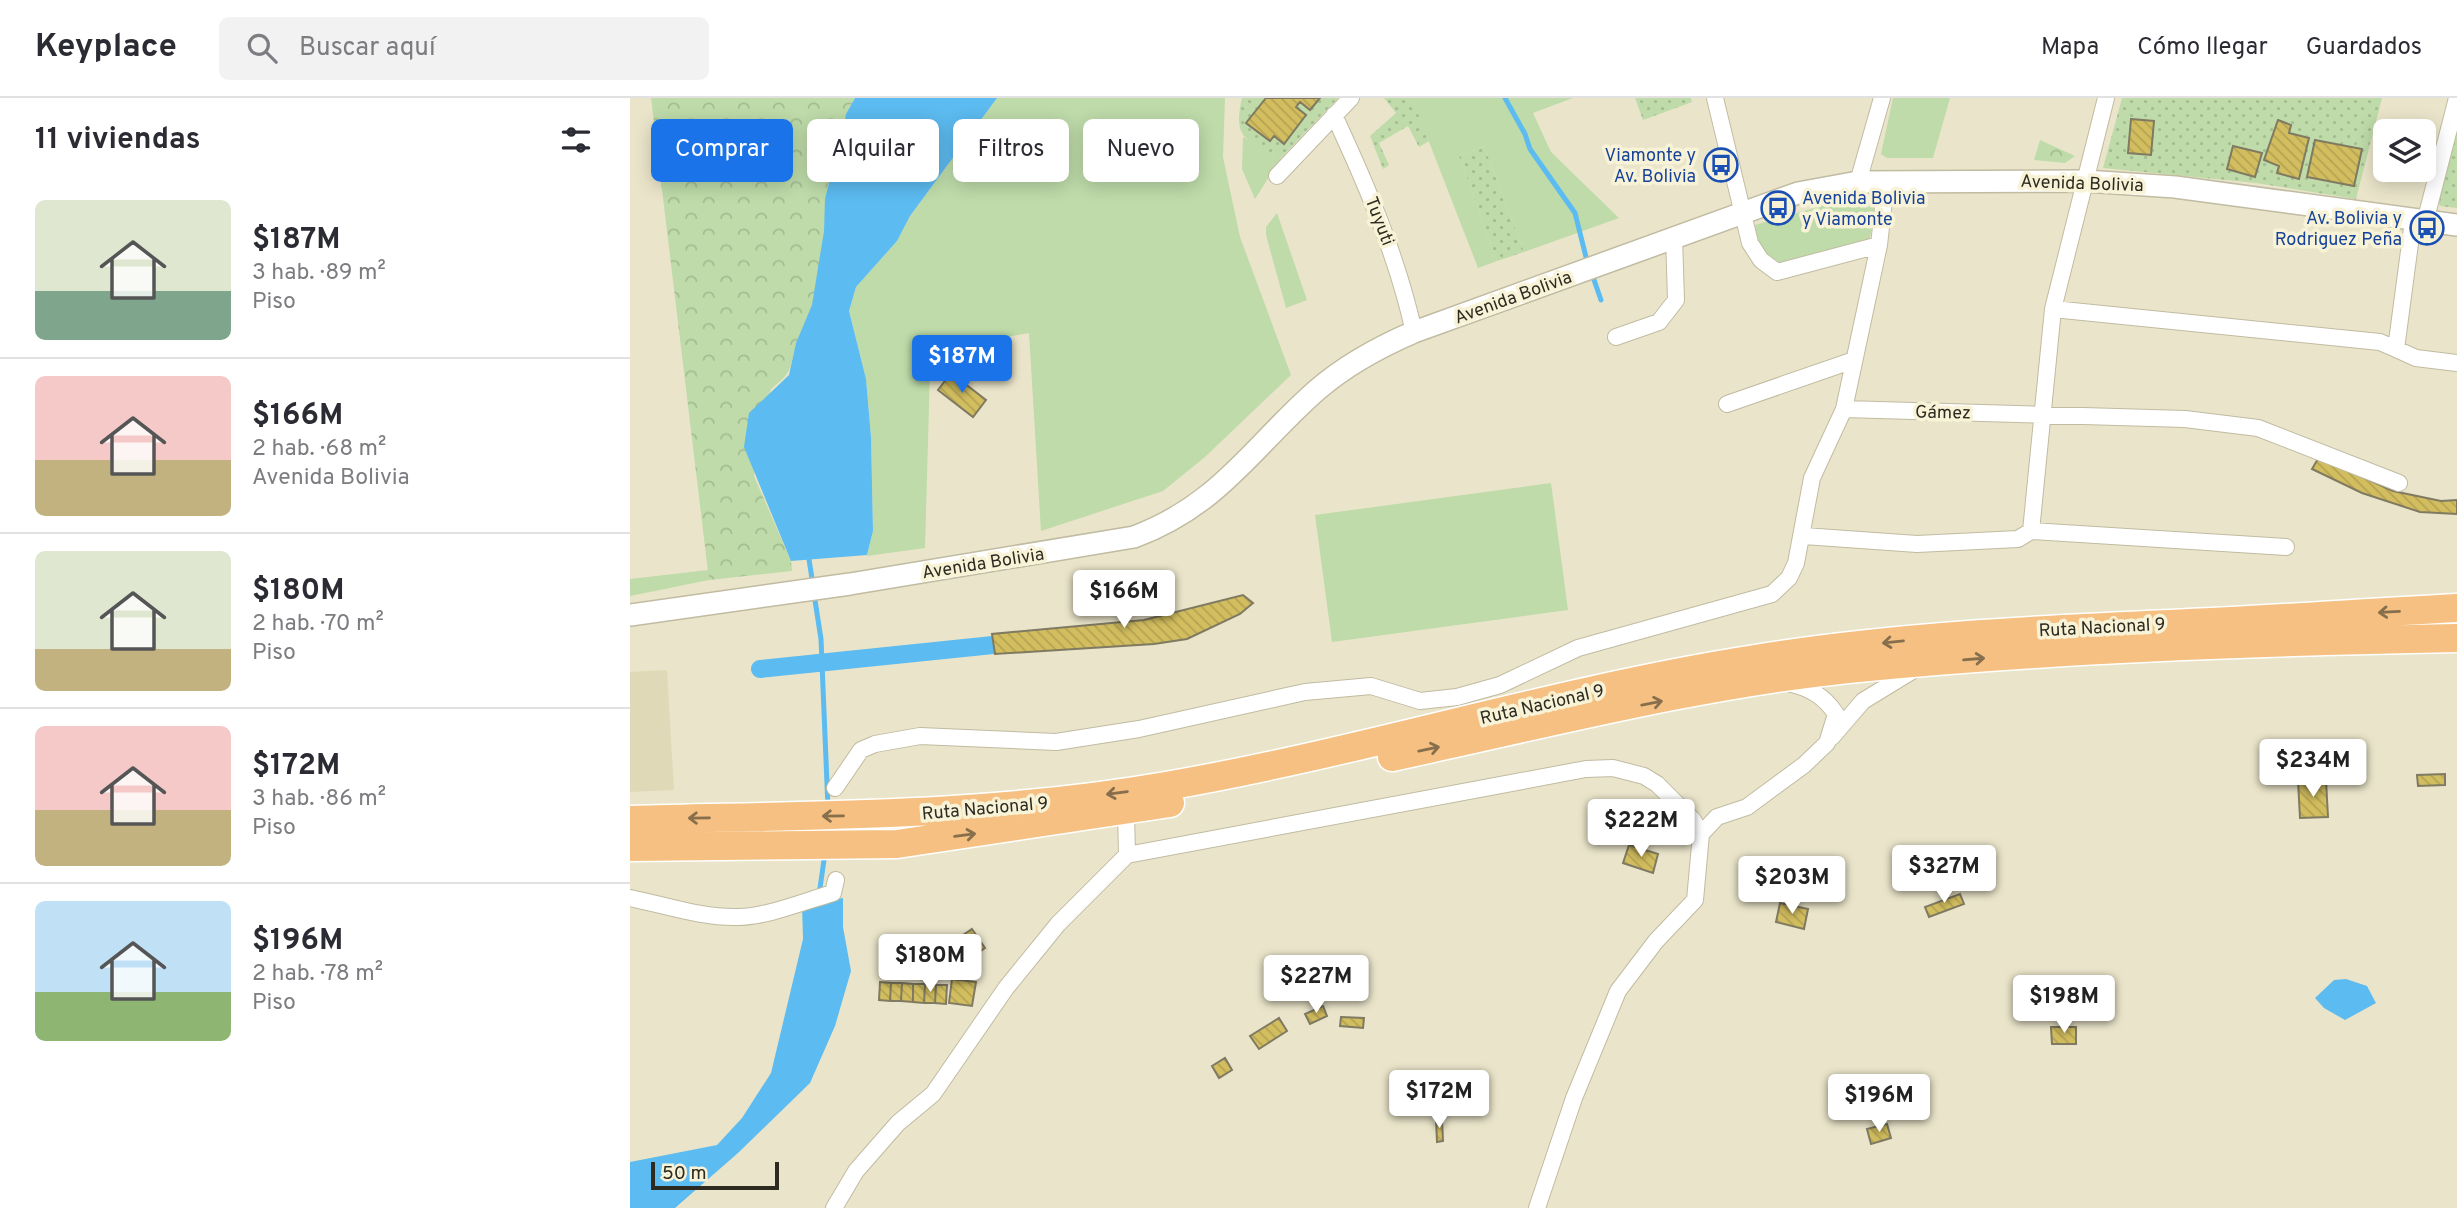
<!DOCTYPE html>
<html lang="es">
<meta charset="utf-8">
<style>
:root{--surface:#fff;--page:#f2f2f3;--text:#2b2b33;--muted:#7c7c81;--line:#e1e1e2;--accent:#1a73e8}
body{margin:0;font-family:Overpass,sans-serif;background:var(--page);color:var(--text);height:100vh;display:flex;flex-direction:column;font-size:26px;white-space:nowrap}
*{box-sizing:border-box;margin:0}
p{font-size:23px;color:var(--muted)}
.icon{flex:none;width:38px;height:38px;fill:none;stroke:currentColor;stroke-width:2;stroke-linecap:round;stroke-linejoin:round}
.map{position:relative;flex:1;overflow:hidden}
.drawer{display:flex;flex-direction:column;background:var(--surface);width:630px}
.drawer>*{flex:none}
.banner{position:absolute;left:21px;top:21px;width:665px;height:63px;display:flex;gap:14px}
.buttons{position:absolute;left:1743px;top:21px;display:grid;gap:14px}
.buttons a{display:grid;place-items:center;width:63px;height:63px;border-radius:10px;background:var(--surface);box-shadow:0 4px 18px #0003;font-size:35px}
.scale{position:absolute;left:21px;bottom:18px;width:128px;box-sizing:border-box;padding-left:7px;border:4px solid #2d2b21;border-top:0;font-size:19px;line-height:24px;white-space:nowrap;color:#2d2b21;-webkit-text-stroke:5px #f8f2d7;paint-order:stroke}
.price{position:absolute;translate:-50% -60px;padding:0 16px;border-radius:7px;background:#fff;color:#222;font-size:23px;line-height:46px;filter:drop-shadow(0 2px 4px #0008)}
.price::after{content:'';position:absolute;left:50%;top:42px;width:21px;height:16px;margin-left:-10px;background:inherit;clip-path:polygon(0 0,100% 0,50% 100%)}
.price.active{background:var(--accent);color:#fff}
ul{padding:0;list-style:none}
li{display:flex;align-items:center;gap:21px;height:175px;padding:0 35px}
li+li{border-top:2px solid var(--line)}
li span{display:grid;place-items:center;flex:none;width:196px;height:140px;border-radius:10px;color:#555}
li>.icon{margin-inline-start:auto}
span .icon{width:84px;height:84px;fill:#fffc;stroke-width:1}
li b{font-size:30px}
h2{display:flex;justify-content:space-between;align-items:center;height:84px;padding:0 35px;font-size:30px}
.tag{padding:0 24px;border-radius:10px;background:var(--surface);box-shadow:0 4px 18px #0003;font-size:24px;line-height:63px}
.tag.active{background:var(--accent);color:#fff}
header{display:flex;align-items:center;gap:42px;box-sizing:border-box;height:98px;padding:0 35px;background:var(--surface);border-bottom:2px solid var(--line)}
header strong{font-size:33px}
nav{display:flex;gap:38px;margin-inline-start:auto;font-size:24px}
.search{width:490px;height:63px;background:var(--page);display:flex;align-items:center;gap:18px;box-sizing:border-box;padding:0 24px;border-radius:10px;color:var(--muted);font-size:26px}
main{display:flex;flex:1;min-height:0}
.map>svg:first-child{display:block}
</style>
<header>
<strong>Keyplace</strong>
<div class="search"><svg class="icon" aria-label="search" viewBox="0 0 24 24"><circle cx="10" cy="10" r="6"/><path d="M15 15l6 6"/></svg>Buscar aquí</div>
<nav><a>Mapa</a><a>Cómo llegar</a><a>Guardados</a></nav>
</header>
<main>
<section class="drawer">
<h2>11 viviendas<svg class="icon" aria-label="filters" viewBox="0 0 24 24"><path d="M4 7h16M4 17h16"/><circle cx="9" cy="7" r="2"/><circle cx="15" cy="17" r="2"/></svg></h2>
<ul>
<li><span style="background:linear-gradient(#dfe7d0 65%,#7fa58c 0)"><svg class="icon" aria-label="home" viewBox="0 0 24 24"><path d="M3 11l9-7 9 7M6 9v11h12V9"/></svg></span><div><b>$187M</b><p>3 hab. · 89 m²</p><p>Piso</p></div></li>
<li><span style="background:linear-gradient(#f6c9c9 60%,#c2b280 0)"><svg class="icon" aria-label="home" viewBox="0 0 24 24"><path d="M3 11l9-7 9 7M6 9v11h12V9"/></svg></span><div><b>$166M</b><p>2 hab. · 68 m²</p><p>Avenida Bolivia</p></div></li>
<li><span style="background:linear-gradient(#dfe7d0 70%,#c2b280 0)"><svg class="icon" aria-label="home" viewBox="0 0 24 24"><path d="M3 11l9-7 9 7M6 9v11h12V9"/></svg></span><div><b>$180M</b><p>2 hab. · 70 m²</p><p>Piso</p></div></li>
<li><span style="background:linear-gradient(#f6c9c9 60%,#c2b280 0)"><svg class="icon" aria-label="home" viewBox="0 0 24 24"><path d="M3 11l9-7 9 7M6 9v11h12V9"/></svg></span><div><b>$172M</b><p>3 hab. · 86 m²</p><p>Piso</p></div></li>
<li><span style="background:linear-gradient(#bfe0f5 65%,#8fb573 0)"><svg class="icon" aria-label="home" viewBox="0 0 24 24"><path d="M3 11l9-7 9 7M6 9v11h12V9"/></svg></span><div><b>$196M</b><p>2 hab. · 78 m²</p><p>Piso</p></div></li>
</ul>
</section>
<div class="map">
<svg width="1827" height="1110" viewBox="0 0 1827 1110">
<defs>
<pattern id="forest-crowns" width="20" height="18" patternUnits="userSpaceOnUse" patternTransform="scale(1.75)"><rect width="20" height="18" fill="#bedba9"/><path d="M2 6a3 3 0 1 1 6 0M12 15a3 3 0 1 1 6 0" fill="none" stroke="#a4bc91"/></pattern>
<pattern id="garden-dots" width="8" height="8" patternUnits="userSpaceOnUse" patternTransform="scale(1.75)"><rect width="8" height="8" fill="#bedba9"/><path d="M2 2h.1M6 6h.1" fill="none" stroke="#a4bc91" stroke-width="1.8" stroke-linecap="round"/></pattern>
<pattern id="building-back-hatch" width="6" height="6" patternUnits="userSpaceOnUse" patternTransform="scale(1.75)"><rect width="6" height="6" fill="#d2be5f"/><path d="M-1 5l2 2M0 0l6 6M5-1l2 2" fill="none" stroke="#b5a352"/></pattern>
</defs>
<rect width="100%" height="100%" fill="#eae5ca"/>
<!-- built -->
<path fill="#e0d9b8" d="M37,572L44,692L0,694V574Z"/>
<!-- grass -->
<path fill="#bedba9" d="M367,0H595L593,59L610,139L661,277L575,359L533,393L411,433L399,235L371,240L370,265L300,272L295,450L237,458L243,433L241,339L236,281L219,213L226,189L267,143L280,118Z
M782,0H943L903,15L921,54L989,120L894,154L854,48L829,58L867,163L848,170Z
M1263,0H1320L1303,60H1257L1251,56Z
M613,39L651,60L625,101L612,71Z
M1219,100L1246,108L1239,144L1151,166L1129,149L1125,127Z
M647,115L677,202L656,210L636,137V129Z
M921,385L938,512L702,544L685,417Z
M78,472L79,482L0,498V481Z"/>
<!-- forest -->
<path fill="url(#forest-crowns)" d="M21,0H225C187,62 202,140 182,208C179,219 172,231 168,242C158,269 166,272 141,291L124,378L161,463L162,473L79,482Z
M1410,42L1445,58L1435,65L1404,62Z"/>
<!-- garden -->
<path fill="url(#garden-dots)" d="M612,0H708L651,60C618,42 602,43 612,0Z
M754,0H782L799,43L789,49L778,28L749,45L759,67L753,71L740,38L766,15Z
M1005,0H1061L1062,4L1013,22Z
M1492,0H1752L1726,101L1626,85L1473,70Z
M1827,31V110L1810,108L1806,100Z
M854,48L894,154L867,163L829,58Z"/>
<!-- water -->
<path fill="#5cbbf0" d="M225,0H367L280,118L267,143L226,189L219,213L236,281L241,339L243,433L237,457L161,463L114,349L119,315L159,277L166,245L182,207L194,133L195,101L216,16Z
M213,800V829L221,873L205,928L180,985L108,1055L45,1110H0V1064L87,1047L112,1020L141,975L173,841L172,807Z
M1716,881L1737,888L1746,905L1715,922L1694,910L1685,900L1704,882Z"/>
<g fill="none" stroke-linecap="round" stroke-linejoin="round">
<!-- stream -->
<path stroke="#5cbbf0" stroke-width="5" d="M875,0L895,36L900,51L945,115L958,167
M962,176L971,202
M178,455L183,487
M184,496L191,541L198,710
M189,797L195,755"/>
<!-- canal -->
<path stroke="#5cbbf0" stroke-width="18" d="M130,571L363,547"/>
</g>
<!-- building -->
<path fill="url(#building-back-hatch)" stroke="#7f7a61" stroke-width="2" d="M636,0H690L680,12L670,4L666,9L676,17L654,46L644,38L640,43L616,25Z
M1501,21L1524,23L1521,57L1498,55Z
M1648,22L1661,27L1659,35L1679,40L1669,81L1647,75L1649,68L1634,62Z
M1685,42L1732,51L1724,88L1677,79Z
M1603,48L1632,55L1625,79L1597,71Z
M321,275L356,302L343,319L308,292Z
M1689,359L1763,393L1811,403L1827,402V416L1790,414L1732,395L1682,371Z
M613,497L623,505L610,516L557,541L524,546L365,556L362,536L514,522Z
M1815,676V687L1788,688L1787,677Z
M1696,682L1698,719L1670,720L1668,683Z
M999,747L1028,756L1023,775L993,765Z
M1309,755L1312,761L1292,775L1287,764Z
M1330,796L1334,806L1299,819L1295,809Z
M1150,805L1178,811L1174,831L1146,824Z
M342,831L355,850L330,867L317,848Z
M322,881L346,884L342,908L319,905Z
M250,884L261,885L260,903L249,902Z
M261,885H272L271,903H260Z
M272,885L283,886V904L271,903Z
M1396,885L1419,892L1414,909L1391,902Z
M283,886H295L294,905L283,904Z
M295,886L306,887L305,905H294Z
M306,887H317L316,906L305,905Z
M1427,889L1454,897L1450,909L1424,900Z
M693,908L697,918L680,926L675,916Z
M711,919L734,920L733,930L710,928Z
M649,920L657,933L629,951L620,938Z
M1421,929H1446V946H1422Z
M595,960L602,972L589,980L582,968Z
M806,1021H812L813,1043L807,1044Z
M1257,1026L1261,1040L1241,1046L1237,1031Z"/>
<g fill="none" stroke-linecap="round" stroke-linejoin="round">
<defs>
<path id="street" d="M1085,0L1120,145L1131,162L1147,174L1249,147
M704,17C737,88 767,158 784,234
M647,78L721,0
M1228,84L1252,0
M1783,123L1766,251L1786,260L1827,265
M1795,124L1827,0
M1423,211L1750,244L1766,251
M986,239L1029,224L1046,202L1044,139
M1097,306L1224,262
M1214,311L1555,321L1628,330L1769,385
M1401,433L1656,449
M1174,438L1287,446L1388,441L1401,433L1423,211L1476,0
M1202,639L1233,603L1287,570
M205,690L231,652L245,646L290,638L426,644L509,631L675,594L741,588L790,603L827,599L870,587L948,550L1142,496L1159,480L1166,465L1182,380L1214,311L1249,147L1256,84
M1071,736L1087,719L1117,709L1174,667L1197,645L1206,616C1194,598 1180,590 1158,585
M497,757L956,671L983,670L1014,678L1027,686L1063,722L1071,736L1065,802L1026,843L988,893L944,1000L907,1110
M0,800C35,807 72,820 108,819C136,819 175,803 203,795L206,782
M204,1110L226,1073L268,1025L303,996L376,890L428,826L497,757L496,714"/>
<path id="secondary" d="M0,517L220,486L504,439C590,407 623,348 687,292C716,267 749,249 784,234L1168,95L1228,84L1455,83L1545,89L1827,127"/>
<path id="highway" d="M762,659C912,627 1064,587 1218,571C1420,551 1623,544 1827,540
M0,722C181,717 357,719 536,688C734,654 926,592 1125,561C1262,539 1401,532 1540,526C1636,522 1731,515 1827,510
M0,749L267,746L540,705"/>
</defs>
<!-- street casing -->
<use href="#street" stroke="#c0bba1" stroke-width="18"/>
<!-- secondary casing -->
<use href="#secondary" stroke="#c0bba1" stroke-width="24"/>
<!-- highway casing -->
<use href="#highway" stroke="#fff" stroke-width="31"/>
<!-- street -->
<use href="#street" stroke="#fff" stroke-width="16"/>
<!-- secondary -->
<use href="#secondary" stroke="#fff" stroke-width="21"/>
<!-- highway -->
<use href="#highway" stroke="#f5c081" stroke-width="28"/>
</g>
<!-- one-way arrows -->
<defs><path id="oneway-shaft" d="M-6 0H5M1.5-3L5.5 0L1.5 3" fill="none" stroke-width="1.6" stroke-linecap="round" stroke-linejoin="round" transform="scale(1.75)"/></defs>
<g stroke="#876e4c">
<use href="#oneway-shaft" transform="translate(1759 514) rotate(177)"/>
<use href="#oneway-shaft" transform="translate(1263 544) rotate(174)"/>
<use href="#oneway-shaft" transform="translate(1344 561) rotate(-5)"/>
<use href="#oneway-shaft" transform="translate(1022 605) rotate(-11)"/>
<use href="#oneway-shaft" transform="translate(799 651) rotate(-12)"/>
<use href="#oneway-shaft" transform="translate(487 695) rotate(172)"/>
<use href="#oneway-shaft" transform="translate(203 718) rotate(179)"/>
<use href="#oneway-shaft" transform="translate(69 720) rotate(179)"/>
<use href="#oneway-shaft" transform="translate(335 737) rotate(-7)"/>
</g>
<!-- icons -->
<defs>
<symbol id="bus-ring" viewBox="-11 -11 22 22"><circle r="9.5" fill="#f8f2d7" stroke="#1a4fb4" stroke-width="1.5"/><path d="M-5-6H5V4H4V6H2V4H-2V6H-4V4H-5ZM-3.5-4V0h7V-4ZM-3.5 1.2v1.5H-2V1.2ZM2 1.2v1.5H3.5V1.2Z" fill="#1a4fb4"/></symbol>
</defs>
<g fill-rule="evenodd">
<use href="#bus-ring" x="1072" y="48" width="38" height="38"/>
<use href="#bus-ring" x="1129" y="91" width="38" height="38"/>
<use href="#bus-ring" x="1778" y="111" width="38" height="38"/>
</g>
<g text-anchor="middle" stroke-width="7" stroke-linejoin="round" paint-order="stroke">
<!-- transit labels -->
<g font-size="18" fill="#164399" stroke="#f8f2d7" text-anchor="end">
<text x="1066" y="63">Viamonte y<tspan x="1066" dy="21">Av. Bolivia</tspan></text>
<text x="1172" y="106" text-anchor="start">Avenida Bolivia<tspan x="1172" dy="21">y Viamonte</tspan></text>
<text x="1772" y="126">Av. Bolivia y<tspan x="1772" dy="21">Rodriguez Peña</tspan></text>
</g>
<!-- street labels -->
<g font-size="18" fill="#2d2b21" stroke="#f8f2d7">
<text transform="translate(1452 85) rotate(2)" y="6">Avenida Bolivia</text>
<text transform="translate(750 123) rotate(69)" y="6">Tuyuti</text>
<text transform="translate(883 199) rotate(-20)" y="6">Avenida Bolivia</text>
<text transform="translate(1313 314) rotate(1)" y="6">Gámez</text>
<text transform="translate(353 465) rotate(-9)" y="6">Avenida Bolivia</text>
<text transform="translate(1472 529) rotate(-3)" y="6">Ruta Nacional 9</text>
<text transform="translate(912 606) rotate(-13)" y="6">Ruta Nacional 9</text>
<text transform="translate(355 710) rotate(-5)" y="6">Ruta Nacional 9</text>
</g>
</g>
</svg>
<div class="buttons">
<a><svg class="icon" aria-label="layers" viewBox="0 0 24 24"><path d="M12 4l9 5-9 5-9-5zM3 14l9 5 9-5"/></svg></a>
</div>
<div class="scale">50 m</div>
<b class="price active" style="left:332px;top:297px">$187M</b>
<b class="price" style="left:494px;top:532px">$166M</b>
<b class="price" style="left:1683px;top:701px">$234M</b>
<b class="price" style="left:1011px;top:761px">$222M</b>
<b class="price" style="left:1314px;top:807px">$327M</b>
<b class="price" style="left:1162px;top:818px">$203M</b>
<b class="price" style="left:300px;top:896px">$180M</b>
<b class="price" style="left:686px;top:917px">$227M</b>
<b class="price" style="left:1434px;top:937px">$198M</b>
<b class="price" style="left:809px;top:1032px">$172M</b>
<b class="price" style="left:1249px;top:1036px">$196M</b>
<div class="banner">
<a class="tag active">Comprar</a>
<a class="tag">Alquilar</a>
<a class="tag">Filtros</a>
<a class="tag">Nuevo</a>
</div>
</div>
</main>
